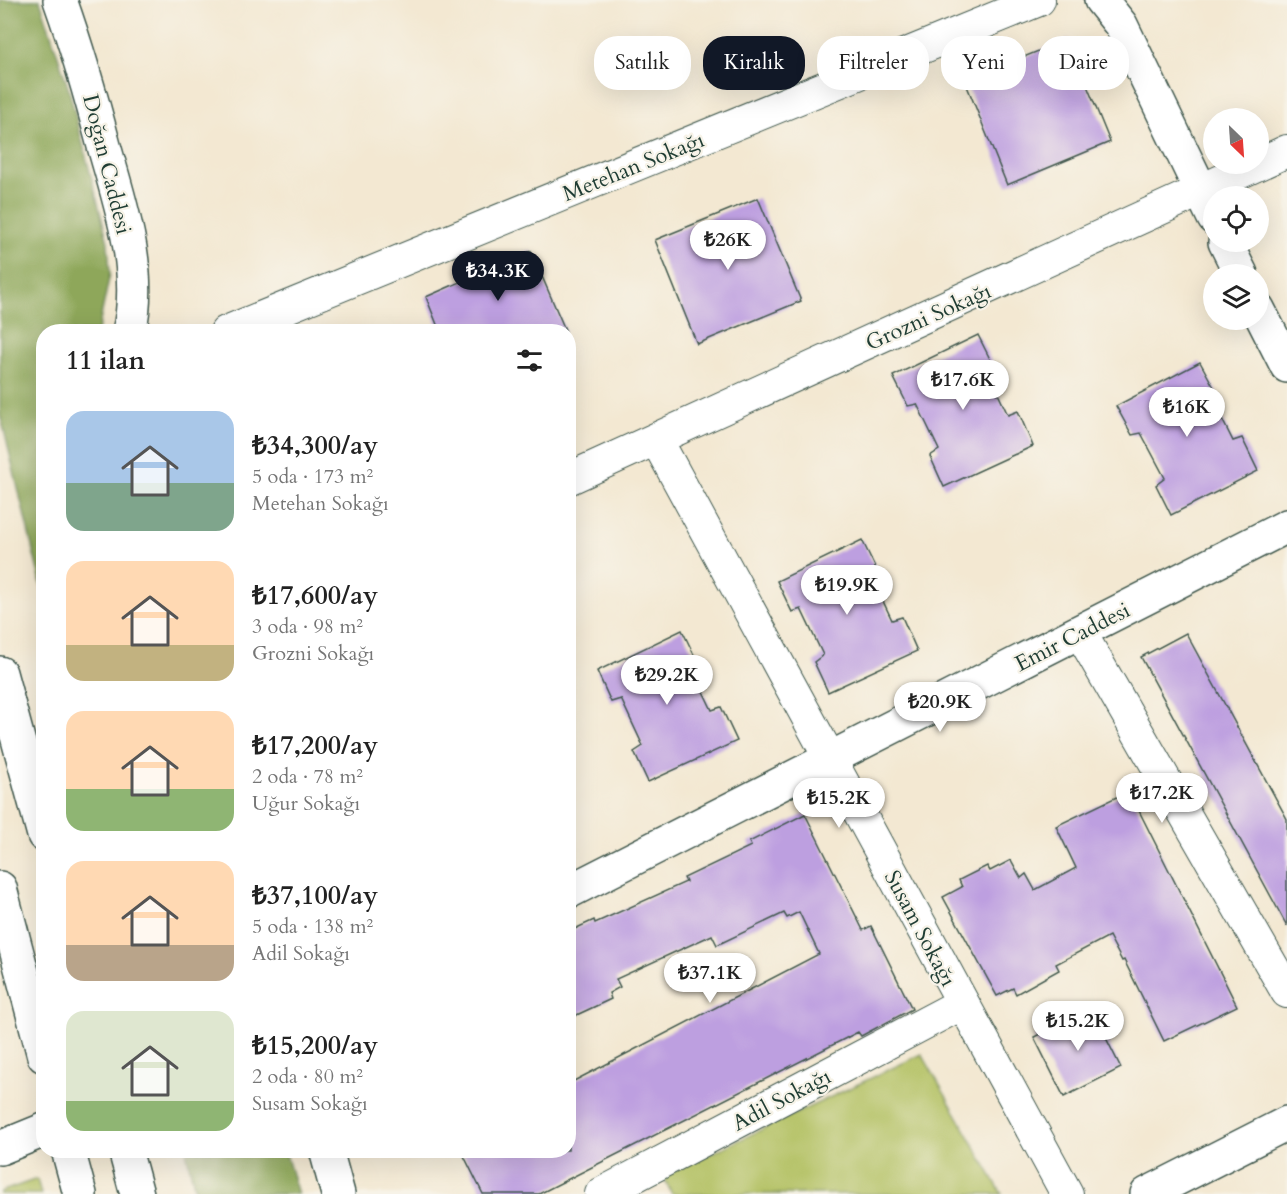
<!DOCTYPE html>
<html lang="tr">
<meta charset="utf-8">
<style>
:root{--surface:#fff;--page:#f6f6f6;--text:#222;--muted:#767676;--accent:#111827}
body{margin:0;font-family:Cardo,serif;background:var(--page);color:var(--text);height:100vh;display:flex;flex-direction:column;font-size:22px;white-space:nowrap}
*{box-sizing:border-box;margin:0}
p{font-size:20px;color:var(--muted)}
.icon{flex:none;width:33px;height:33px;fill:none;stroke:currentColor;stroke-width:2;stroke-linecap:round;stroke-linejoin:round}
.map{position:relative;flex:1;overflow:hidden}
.side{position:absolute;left:36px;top:324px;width:540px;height:834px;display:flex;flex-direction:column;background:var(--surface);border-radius:24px;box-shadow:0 6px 24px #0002}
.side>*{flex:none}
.guide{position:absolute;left:594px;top:36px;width:570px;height:54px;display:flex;gap:12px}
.needle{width:39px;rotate:155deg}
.controls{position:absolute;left:1203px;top:108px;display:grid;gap:12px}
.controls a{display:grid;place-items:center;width:66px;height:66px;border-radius:50%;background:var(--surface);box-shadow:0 6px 24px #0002;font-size:30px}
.price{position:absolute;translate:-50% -51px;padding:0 14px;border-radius:21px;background:#fff;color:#222;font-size:20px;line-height:39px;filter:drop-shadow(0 2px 3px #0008)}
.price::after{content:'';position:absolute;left:50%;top:36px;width:18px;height:14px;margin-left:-9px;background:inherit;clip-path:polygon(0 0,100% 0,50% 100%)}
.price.active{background:var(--accent);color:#fff}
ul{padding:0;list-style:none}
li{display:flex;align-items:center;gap:18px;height:150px;padding:0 30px}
li span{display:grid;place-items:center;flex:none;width:168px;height:120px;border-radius:18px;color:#555}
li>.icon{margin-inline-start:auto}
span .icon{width:72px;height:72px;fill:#fffc;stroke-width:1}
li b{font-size:26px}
h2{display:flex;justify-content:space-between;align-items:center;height:72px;padding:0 30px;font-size:26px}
.tag{padding:0 21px;border-radius:24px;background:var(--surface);box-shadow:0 6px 24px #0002;font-size:21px;line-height:54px}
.tag.active{background:var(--accent);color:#fff}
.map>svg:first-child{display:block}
</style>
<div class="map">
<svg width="1287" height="1194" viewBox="0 0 1287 1194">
<rect width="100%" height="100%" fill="#f7f3e8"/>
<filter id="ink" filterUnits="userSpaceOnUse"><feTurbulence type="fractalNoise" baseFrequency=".0167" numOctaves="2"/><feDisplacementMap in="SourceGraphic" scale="12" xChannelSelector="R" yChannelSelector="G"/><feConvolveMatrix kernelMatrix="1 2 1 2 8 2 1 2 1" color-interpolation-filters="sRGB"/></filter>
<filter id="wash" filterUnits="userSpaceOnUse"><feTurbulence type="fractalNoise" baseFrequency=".008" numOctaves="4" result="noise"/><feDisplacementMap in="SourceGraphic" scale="24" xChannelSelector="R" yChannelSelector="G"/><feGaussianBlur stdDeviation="1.35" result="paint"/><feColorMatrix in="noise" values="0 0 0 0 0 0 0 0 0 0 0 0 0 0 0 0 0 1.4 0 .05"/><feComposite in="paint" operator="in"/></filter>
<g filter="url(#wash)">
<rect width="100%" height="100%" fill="#f3e8d2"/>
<!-- green -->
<path fill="#b3c164" stroke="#697f4c" stroke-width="1.5" d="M922,1054L1002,1194H672L663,1176Z
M37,1179L41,1194H0V1192Z"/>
<!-- forest -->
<path fill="#8ea75a" stroke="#567247" stroke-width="1.5" d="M0,0H40L69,90L108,242L110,274L98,331L44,332L43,592L0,414Z
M191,1151H285L298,1194H196L186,1152Z"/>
<g id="blocks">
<!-- building -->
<path fill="#bd9fe0" d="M1068,39L1110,142L1007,185L965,81Z
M758,198L801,301L697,344L655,240Z
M531,251L566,332H440L426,297Z
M978,335L994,367L987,370L1008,415L1018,411L1033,446L944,487L930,456L939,450L917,404L908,406L893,376Z
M1200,362L1217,393L1211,397L1233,441L1242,438L1258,471L1171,515L1156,485L1165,478L1141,433L1132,435L1116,406Z
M862,540L878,573L871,576L892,620L902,617L917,651L828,692L814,662L823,655L801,609L792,612L777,581Z
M682,630L698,663L691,666L712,710L721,707L737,741L648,782L634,752L643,746L621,699L611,702L597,671Z
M1186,633L1287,819V926L1141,657Z
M1129,791L1237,1006L1164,1041L1124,960L1122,961L1109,936L1056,964L1059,970L1016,994L1013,988L997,996L943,897L962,887L959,880L987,866L990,871L1011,860L1021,878L1026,874L1035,890L1076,868L1056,826Z
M805,814L863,930L871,926L912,1009L861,1036L858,1032L539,1194H483L461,1150H568V1084L819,954L799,912L787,918L784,913L717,945L712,935L616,979L620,987L609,993L611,999L568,1019V932L594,920L595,923L686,882L684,878L751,846L749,842Z
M1091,1008L1121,1068L1064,1097L1034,1037Z"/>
</g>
</g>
<g filter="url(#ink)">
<use href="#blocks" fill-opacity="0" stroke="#3f574c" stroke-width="1.5"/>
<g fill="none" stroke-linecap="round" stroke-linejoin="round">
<defs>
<path id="street" d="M226,332L1039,0
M656,439L1067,1194
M568,479L1287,151
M1080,632L1287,992
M601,1194L961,1004"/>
<path id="secondary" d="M60,0C77,48 91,96 104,146C120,204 144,270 129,332
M1101,0L1121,25L1214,218
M1225,242L1241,274
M1258,309L1287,366
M568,892L1287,526
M0,1148L44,1130
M326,1150L338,1194
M1147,1194L1287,1123"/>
<path id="primary" d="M0,673L44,835
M0,888L44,1056
M68,1150L80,1194
M125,1150L137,1194"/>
</defs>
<!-- street casing -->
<use href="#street" stroke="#3f574c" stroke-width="34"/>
<!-- secondary casing -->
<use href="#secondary" stroke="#3f574c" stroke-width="36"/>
<!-- primary casing -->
<use href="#primary" stroke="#3f574c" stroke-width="36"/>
<!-- street -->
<use href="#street" stroke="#fff" stroke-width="32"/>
<!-- secondary -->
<use href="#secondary" stroke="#fff" stroke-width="33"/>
<!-- primary -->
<use href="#primary" stroke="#fff" stroke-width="33"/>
</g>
</g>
<g text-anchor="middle" stroke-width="4.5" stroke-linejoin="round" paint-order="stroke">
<!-- street labels -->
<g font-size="22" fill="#1f3d34" stroke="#f7f3e8">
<text transform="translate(108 164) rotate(76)" y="8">Doğan Caddesi</text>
<text transform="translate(633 166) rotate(-22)" y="8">Metehan Sokağı</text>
<text transform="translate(928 316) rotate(-24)" y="8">Grozni Sokağı</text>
<text transform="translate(1072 636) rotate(-27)" y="8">Emir Caddesi</text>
<text transform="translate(921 928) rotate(62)" y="8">Susam Sokağı</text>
<text transform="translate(781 1099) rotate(-28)" y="8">Adil Sokağı</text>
</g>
</g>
</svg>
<div class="controls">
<a><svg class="needle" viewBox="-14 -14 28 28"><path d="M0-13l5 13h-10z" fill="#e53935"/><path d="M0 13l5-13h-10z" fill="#767676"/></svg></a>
<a><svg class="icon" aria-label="locate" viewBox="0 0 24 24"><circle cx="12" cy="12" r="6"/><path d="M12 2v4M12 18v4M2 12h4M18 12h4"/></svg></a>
<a><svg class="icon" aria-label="layers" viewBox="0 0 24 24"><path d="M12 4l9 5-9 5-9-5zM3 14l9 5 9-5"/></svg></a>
</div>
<b class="price" style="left:728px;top:271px">₺26K</b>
<b class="price active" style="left:498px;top:302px">₺34.3K</b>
<b class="price" style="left:963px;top:411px">₺17.6K</b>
<b class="price" style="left:1187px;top:438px">₺16K</b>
<b class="price" style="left:847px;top:616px">₺19.9K</b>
<b class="price" style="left:667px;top:706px">₺29.2K</b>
<b class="price" style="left:940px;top:733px">₺20.9K</b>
<b class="price" style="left:1162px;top:824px">₺17.2K</b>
<b class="price" style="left:839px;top:829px">₺15.2K</b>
<b class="price" style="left:710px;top:1004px">₺37.1K</b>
<b class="price" style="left:1078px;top:1052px">₺15.2K</b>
<div class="guide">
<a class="tag">Satılık</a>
<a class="tag active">Kiralık</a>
<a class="tag">Filtreler</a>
<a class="tag">Yeni</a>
<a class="tag">Daire</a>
</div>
<section class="side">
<h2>11 ilan<svg class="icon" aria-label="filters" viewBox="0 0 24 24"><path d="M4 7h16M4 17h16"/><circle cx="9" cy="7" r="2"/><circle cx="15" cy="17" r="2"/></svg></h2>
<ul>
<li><span style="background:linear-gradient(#a9c7e8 60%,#7fa58c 0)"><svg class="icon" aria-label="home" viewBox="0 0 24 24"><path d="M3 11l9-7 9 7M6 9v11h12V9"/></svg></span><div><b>₺34,300/ay</b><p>5 oda · 173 m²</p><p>Metehan Sokağı</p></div></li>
<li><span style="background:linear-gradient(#ffd9b3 70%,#c2b280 0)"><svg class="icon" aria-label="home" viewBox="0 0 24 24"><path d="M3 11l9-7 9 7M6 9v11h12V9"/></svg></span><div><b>₺17,600/ay</b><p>3 oda · 98 m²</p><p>Grozni Sokağı</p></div></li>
<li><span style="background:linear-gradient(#ffd9b3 65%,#8fb573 0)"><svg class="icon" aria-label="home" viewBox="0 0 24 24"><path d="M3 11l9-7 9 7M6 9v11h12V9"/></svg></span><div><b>₺17,200/ay</b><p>2 oda · 78 m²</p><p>Uğur Sokağı</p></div></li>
<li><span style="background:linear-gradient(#ffd9b3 70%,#b9a48a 0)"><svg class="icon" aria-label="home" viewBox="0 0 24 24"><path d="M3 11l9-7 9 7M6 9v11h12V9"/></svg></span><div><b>₺37,100/ay</b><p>5 oda · 138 m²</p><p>Adil Sokağı</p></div></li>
<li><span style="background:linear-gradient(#dfe7d0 75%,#8fb573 0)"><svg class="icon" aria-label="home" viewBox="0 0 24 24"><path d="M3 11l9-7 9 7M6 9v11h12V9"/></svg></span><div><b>₺15,200/ay</b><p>2 oda · 80 m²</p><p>Susam Sokağı</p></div></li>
</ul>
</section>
</div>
